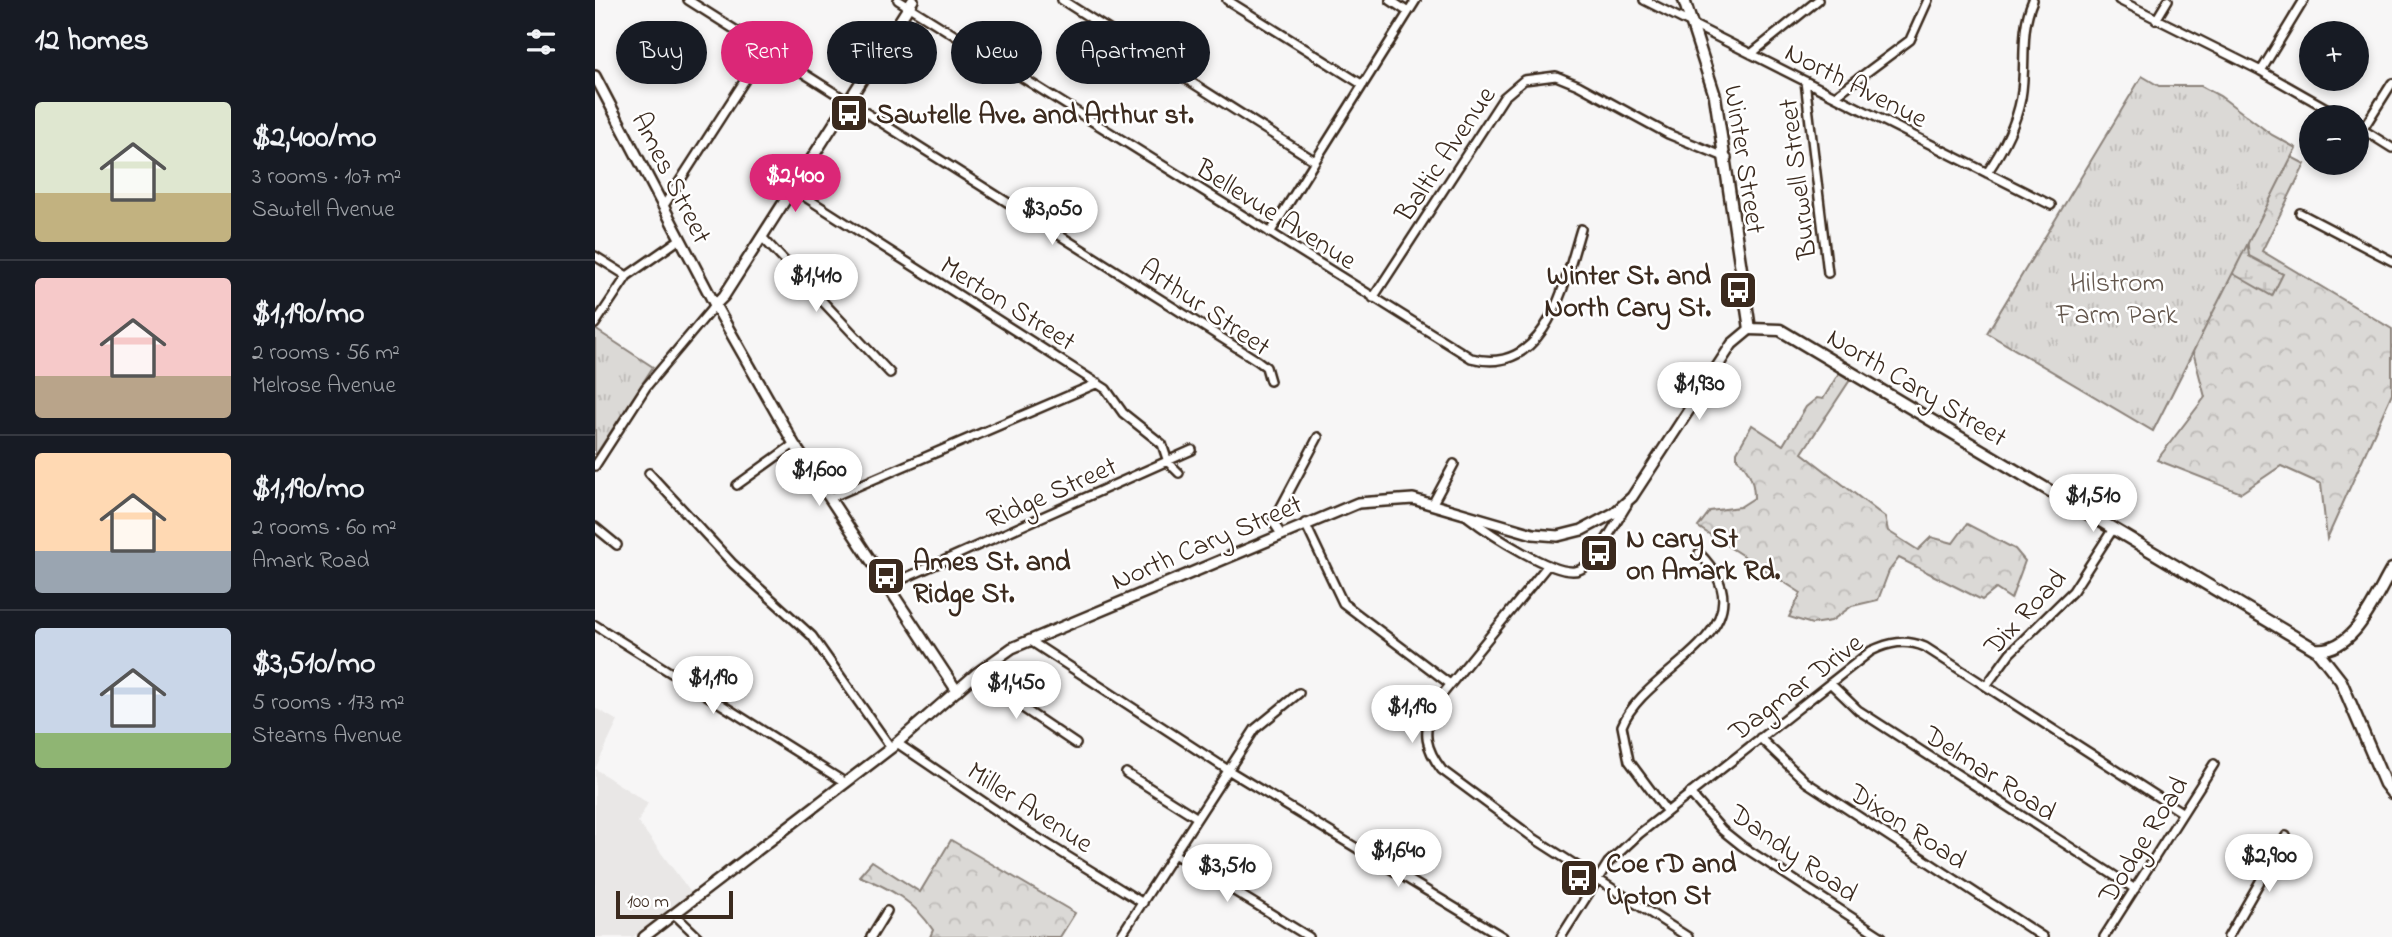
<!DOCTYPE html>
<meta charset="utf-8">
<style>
:root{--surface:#171b24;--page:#242831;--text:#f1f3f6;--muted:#9ea1a6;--line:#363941;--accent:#db2777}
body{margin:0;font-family:"Indie Flower",sans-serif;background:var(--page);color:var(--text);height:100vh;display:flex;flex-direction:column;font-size:26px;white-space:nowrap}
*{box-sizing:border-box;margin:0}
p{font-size:23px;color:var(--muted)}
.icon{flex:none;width:38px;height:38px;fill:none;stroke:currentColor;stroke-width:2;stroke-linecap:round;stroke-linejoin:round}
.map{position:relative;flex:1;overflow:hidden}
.sheet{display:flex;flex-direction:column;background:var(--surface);width:595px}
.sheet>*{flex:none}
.top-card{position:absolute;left:21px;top:21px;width:665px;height:63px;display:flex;gap:14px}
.tools{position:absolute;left:1704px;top:21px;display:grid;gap:14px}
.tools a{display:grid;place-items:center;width:70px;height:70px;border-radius:50%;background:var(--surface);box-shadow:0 4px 10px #0003;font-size:35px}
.scale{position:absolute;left:21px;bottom:18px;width:117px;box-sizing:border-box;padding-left:7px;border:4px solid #3b2a1e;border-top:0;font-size:19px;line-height:24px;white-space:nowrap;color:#3b2a1e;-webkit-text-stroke:5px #fff;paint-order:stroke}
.price{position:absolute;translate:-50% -60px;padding:0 16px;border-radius:24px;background:#fff;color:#222;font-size:23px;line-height:46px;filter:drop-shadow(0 2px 4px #0008)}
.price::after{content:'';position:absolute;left:50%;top:42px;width:21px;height:16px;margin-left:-10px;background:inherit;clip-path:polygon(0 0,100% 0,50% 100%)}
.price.selected{background:var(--accent);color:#fff}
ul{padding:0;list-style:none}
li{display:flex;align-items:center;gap:21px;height:175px;padding:0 35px}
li+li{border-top:2px solid var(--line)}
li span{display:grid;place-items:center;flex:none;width:196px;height:140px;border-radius:7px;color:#555}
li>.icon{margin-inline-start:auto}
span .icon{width:84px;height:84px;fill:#fffc;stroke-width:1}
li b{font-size:30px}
h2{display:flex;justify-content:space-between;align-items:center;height:84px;padding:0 35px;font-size:30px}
.tag{padding:0 24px;border-radius:32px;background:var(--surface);box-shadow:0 4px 10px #0003;font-size:24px;line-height:63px}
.tag.selected{background:var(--accent);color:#fff}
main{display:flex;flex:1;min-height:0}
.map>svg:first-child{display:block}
</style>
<main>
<section class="sheet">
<h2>12 homes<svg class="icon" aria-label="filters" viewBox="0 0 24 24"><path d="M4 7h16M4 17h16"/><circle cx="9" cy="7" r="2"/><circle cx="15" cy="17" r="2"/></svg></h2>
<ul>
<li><span style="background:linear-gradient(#dfe7d0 65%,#c2b280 0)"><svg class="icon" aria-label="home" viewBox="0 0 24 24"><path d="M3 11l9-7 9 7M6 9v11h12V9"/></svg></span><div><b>$2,400/mo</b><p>3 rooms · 107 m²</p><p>Sawtell Avenue</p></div></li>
<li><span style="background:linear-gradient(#f6c9c9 70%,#b9a48a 0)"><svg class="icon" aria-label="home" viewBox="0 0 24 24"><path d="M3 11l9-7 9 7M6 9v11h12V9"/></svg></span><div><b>$1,190/mo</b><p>2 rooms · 56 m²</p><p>Melrose Avenue</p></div></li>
<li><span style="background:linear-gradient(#ffd9b3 70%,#9aa5b1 0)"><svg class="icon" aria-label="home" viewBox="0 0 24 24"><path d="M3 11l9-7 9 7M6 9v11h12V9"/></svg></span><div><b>$1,190/mo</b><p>2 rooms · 60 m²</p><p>Amark Road</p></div></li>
<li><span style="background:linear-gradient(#c9d6e8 75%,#8fb573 0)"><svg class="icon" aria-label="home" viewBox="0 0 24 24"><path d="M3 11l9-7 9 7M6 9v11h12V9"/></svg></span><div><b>$3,510/mo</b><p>5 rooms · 173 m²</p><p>Stearns Avenue</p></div></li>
</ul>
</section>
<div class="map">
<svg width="1797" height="937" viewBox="0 0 1797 937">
<defs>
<pattern id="forest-crowns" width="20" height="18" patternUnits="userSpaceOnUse" patternTransform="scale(1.75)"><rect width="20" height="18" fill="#dbd9d6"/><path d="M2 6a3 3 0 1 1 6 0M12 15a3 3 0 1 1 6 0" fill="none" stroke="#bdbab7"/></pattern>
<pattern id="wetland-marsh" width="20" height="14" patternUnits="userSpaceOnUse" patternTransform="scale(1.75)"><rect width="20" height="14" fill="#dbd9d6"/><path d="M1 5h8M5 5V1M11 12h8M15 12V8" fill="none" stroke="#bdbab7"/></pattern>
<pattern id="park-tufts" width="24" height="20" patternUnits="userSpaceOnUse" patternTransform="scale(1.75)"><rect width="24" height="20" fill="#dbd9d6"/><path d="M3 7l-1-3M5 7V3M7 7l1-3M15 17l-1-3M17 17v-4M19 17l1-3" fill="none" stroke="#bdbab7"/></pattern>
</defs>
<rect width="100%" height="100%" fill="#f7f6f6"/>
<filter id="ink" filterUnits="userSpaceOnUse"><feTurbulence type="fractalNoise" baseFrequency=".0143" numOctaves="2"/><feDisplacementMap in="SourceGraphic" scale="14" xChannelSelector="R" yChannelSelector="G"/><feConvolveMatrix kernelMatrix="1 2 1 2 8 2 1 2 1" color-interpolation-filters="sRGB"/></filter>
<g filter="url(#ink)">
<!-- built -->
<path fill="#e9e7e6" d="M0,708L23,721L0,769L53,803L43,822L97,894L38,937H0Z"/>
<!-- forest -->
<path fill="url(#forest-crowns)" stroke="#8b827a" stroke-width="2" d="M1598,106L1710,164L1667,251L1797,329V393L1732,539L1726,484L1686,466L1646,493L1562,460L1610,397L1588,314Z
M1244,373L1255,380L1207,453L1290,517L1293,531L1323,550L1336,537L1358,543L1372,524L1420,549L1430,561L1416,599L1401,589L1387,600L1304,558L1294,571L1283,600L1257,606L1236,621L1217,624L1194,617L1206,593L1103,527L1115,511L1145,507L1159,498C1159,482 1155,469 1142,459V452L1157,425L1188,445L1211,407L1222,398L1228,399Z
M356,840L480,913L465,937H335L338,930C320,902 295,888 264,876L277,861L325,892Z"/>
<!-- wetland -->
<path fill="url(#wetland-marsh)" stroke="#8b827a" stroke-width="2" d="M1651,228L1654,256L1688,274L1677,296L1628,268Z"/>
<!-- park -->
<path fill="url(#park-tufts)" stroke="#8b827a" stroke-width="2" d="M1547,76L1564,86H1606L1625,96L1677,135L1701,148L1558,431L1392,333Z
M0,329L58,367L0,456Z"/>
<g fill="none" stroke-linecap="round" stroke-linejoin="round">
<defs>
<path id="minor" d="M93,0L663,361L671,367L675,381
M303,0L876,358C952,378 970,281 986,229
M467,0L720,161
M632,0L768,85
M795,0L813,12
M1049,0L1456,205
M1524,0L1666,71L1747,117
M1561,20L1573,0
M1156,54L1223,0
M1666,71L1709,0
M1210,81L1233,273
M1240,96L1315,40L1333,0
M1762,126L1797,148
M1768,129L1797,83
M1392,173C1407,151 1421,125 1426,98C1432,64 1424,32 1438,0
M196,193L207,195L511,389L528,413L567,444L573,462L584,473
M68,207L170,49
M1705,213L1797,261
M675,233L821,0
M167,237L295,373
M0,256L32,276
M778,298L909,97L929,80L961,76L983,85L1073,134L1132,158
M0,324L32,276L85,239
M0,466L51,387L120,305
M54,473L138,564L217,636L296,748
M142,485L199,444
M235,498L503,383
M838,503L859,464
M873,517C891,531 962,579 984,570C1000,564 1022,520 1032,505
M710,523L748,603L855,684
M0,527L22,545
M686,534L678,522L723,437
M953,565L837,707C828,733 830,748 847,770L940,839L1093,937
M292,586L597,450
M0,625L251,783
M434,640L633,770L908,937
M382,673L391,683L481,744
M1235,683L1263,710L1540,889
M1391,686L1415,653L1478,591L1518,529
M1165,738L1211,782L1448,937
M302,743L430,830L548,903
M531,773L601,817
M1095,793L1127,830L1147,846L1287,937
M1072,812L1034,761L1027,726C1050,666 1181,631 1104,553
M579,854L714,937
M80,915L103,937
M276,937L292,911
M525,937L660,729L704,693
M966,937L1013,863L1044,834L1276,651C1295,642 1310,639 1330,647L1588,813
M1509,937L1619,764
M1633,937L1691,836"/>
<path id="tertiary" d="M0,76L120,305L199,444L362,691
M120,305L129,296L318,0
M49,937L296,748L382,673L417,648L763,503L818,499L938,534L963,536L987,530L1019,513L1037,497L1137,344L1155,329"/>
<path id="secondary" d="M1089,0L1120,96L1155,329L1185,330L1720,649C1759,654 1780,597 1797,569
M1721,649L1746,681L1790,784L1797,793"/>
</defs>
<!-- minor casing -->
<use href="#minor" stroke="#3b2a1e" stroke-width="12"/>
<!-- tertiary casing -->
<use href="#tertiary" stroke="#3b2a1e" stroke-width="14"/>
<!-- secondary casing -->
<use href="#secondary" stroke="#3b2a1e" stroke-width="15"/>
<!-- minor -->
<use href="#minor" stroke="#fff" stroke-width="7"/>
<!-- tertiary -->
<use href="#tertiary" stroke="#fff" stroke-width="9"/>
<!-- secondary -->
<use href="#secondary" stroke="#fff" stroke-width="10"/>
</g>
</g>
<!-- icons -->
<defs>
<symbol id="bus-square" viewBox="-11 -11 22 22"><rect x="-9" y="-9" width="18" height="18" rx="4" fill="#3b2a1e" stroke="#fff"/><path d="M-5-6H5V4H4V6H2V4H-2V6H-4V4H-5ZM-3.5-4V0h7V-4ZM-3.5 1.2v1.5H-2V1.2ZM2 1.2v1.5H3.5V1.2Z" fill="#fff"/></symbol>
</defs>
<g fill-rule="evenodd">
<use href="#bus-square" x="232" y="91" width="44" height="44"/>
<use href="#bus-square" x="1121" y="268" width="44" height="44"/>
<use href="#bus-square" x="982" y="531" width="44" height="44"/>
<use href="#bus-square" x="269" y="554" width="44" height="44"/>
<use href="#bus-square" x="962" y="856" width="44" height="44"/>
</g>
<g text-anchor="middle" stroke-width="5" stroke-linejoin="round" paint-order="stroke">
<!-- street labels -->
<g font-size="28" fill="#3b2a1e" stroke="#fff">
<text transform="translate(1262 84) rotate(27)" y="10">North Avenue</text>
<text transform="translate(849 153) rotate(-56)" y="10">Baltic Avenue</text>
<text transform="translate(1151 159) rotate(81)" y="10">Winter Street</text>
<text transform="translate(78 177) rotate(63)" y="10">Ames Street</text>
<text transform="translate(1201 179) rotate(-97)" y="10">Burwell Street</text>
<text transform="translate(682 213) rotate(32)" y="10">Bellevue Avenue</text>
<text transform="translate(414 302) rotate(32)" y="10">Merton Street</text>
<text transform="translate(611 306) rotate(34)" y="10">Arthur Street</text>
<text transform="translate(1323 386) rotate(31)" y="10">North Cary Street</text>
<text transform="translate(456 491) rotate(-24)" y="10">Ridge Street</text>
<text transform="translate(611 541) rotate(-23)" y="10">North Cary Street</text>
<text transform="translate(1429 611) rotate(-47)" y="10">Dix Road</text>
<text transform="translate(1200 686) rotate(-37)" y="10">Dagmar Drive</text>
<text transform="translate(1396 772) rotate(33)" y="10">Delmar Road</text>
<text transform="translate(436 806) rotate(33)" y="10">Miller Avenue</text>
<text transform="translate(1314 825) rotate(33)" y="10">Dixon Road</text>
<text transform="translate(1547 839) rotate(-58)" y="10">Dodge Road</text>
<text transform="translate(1200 852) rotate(35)" y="10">Dandy Road</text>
</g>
<!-- poi labels -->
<g font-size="28" font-weight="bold" fill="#3b2a1e" stroke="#fff" text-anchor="start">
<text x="281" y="123">Sawtelle Ave. and Arthur st.</text>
<text x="1116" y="284" text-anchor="end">Winter St. and<tspan x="1116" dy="32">North Cary St.</tspan></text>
<text x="1031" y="547">N cary St<tspan x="1031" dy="32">on Amark Rd.</tspan></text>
<text x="318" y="570">Ames St. and<tspan x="318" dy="32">Ridge St.</tspan></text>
<text x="1011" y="872">Coe rD and<tspan x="1011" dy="32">Upton St</tspan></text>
</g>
<!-- park labels -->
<g font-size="28" fill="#63564c" stroke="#fff">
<text x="1522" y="291">Hilstrom<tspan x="1522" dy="32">Farm Park</tspan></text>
</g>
</g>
</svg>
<div class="tools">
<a>+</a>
<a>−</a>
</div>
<div class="scale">100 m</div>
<b class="price selected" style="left:200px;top:214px">$2,400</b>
<b class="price" style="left:457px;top:247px">$3,050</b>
<b class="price" style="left:221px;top:314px">$1,410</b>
<b class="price" style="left:1104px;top:422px">$1,930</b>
<b class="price" style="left:224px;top:508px">$1,600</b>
<b class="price" style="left:1498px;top:534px">$1,510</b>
<b class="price" style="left:118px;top:716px">$1,190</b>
<b class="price" style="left:421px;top:721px">$1,450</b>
<b class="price" style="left:817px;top:745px">$1,190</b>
<b class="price" style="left:803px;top:889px">$1,640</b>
<b class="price" style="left:1674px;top:894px">$2,900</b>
<b class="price" style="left:632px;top:904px">$3,510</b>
<div class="top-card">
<a class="tag">Buy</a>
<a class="tag selected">Rent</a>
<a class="tag">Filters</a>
<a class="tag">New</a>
<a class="tag">Apartment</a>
</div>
</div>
</main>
